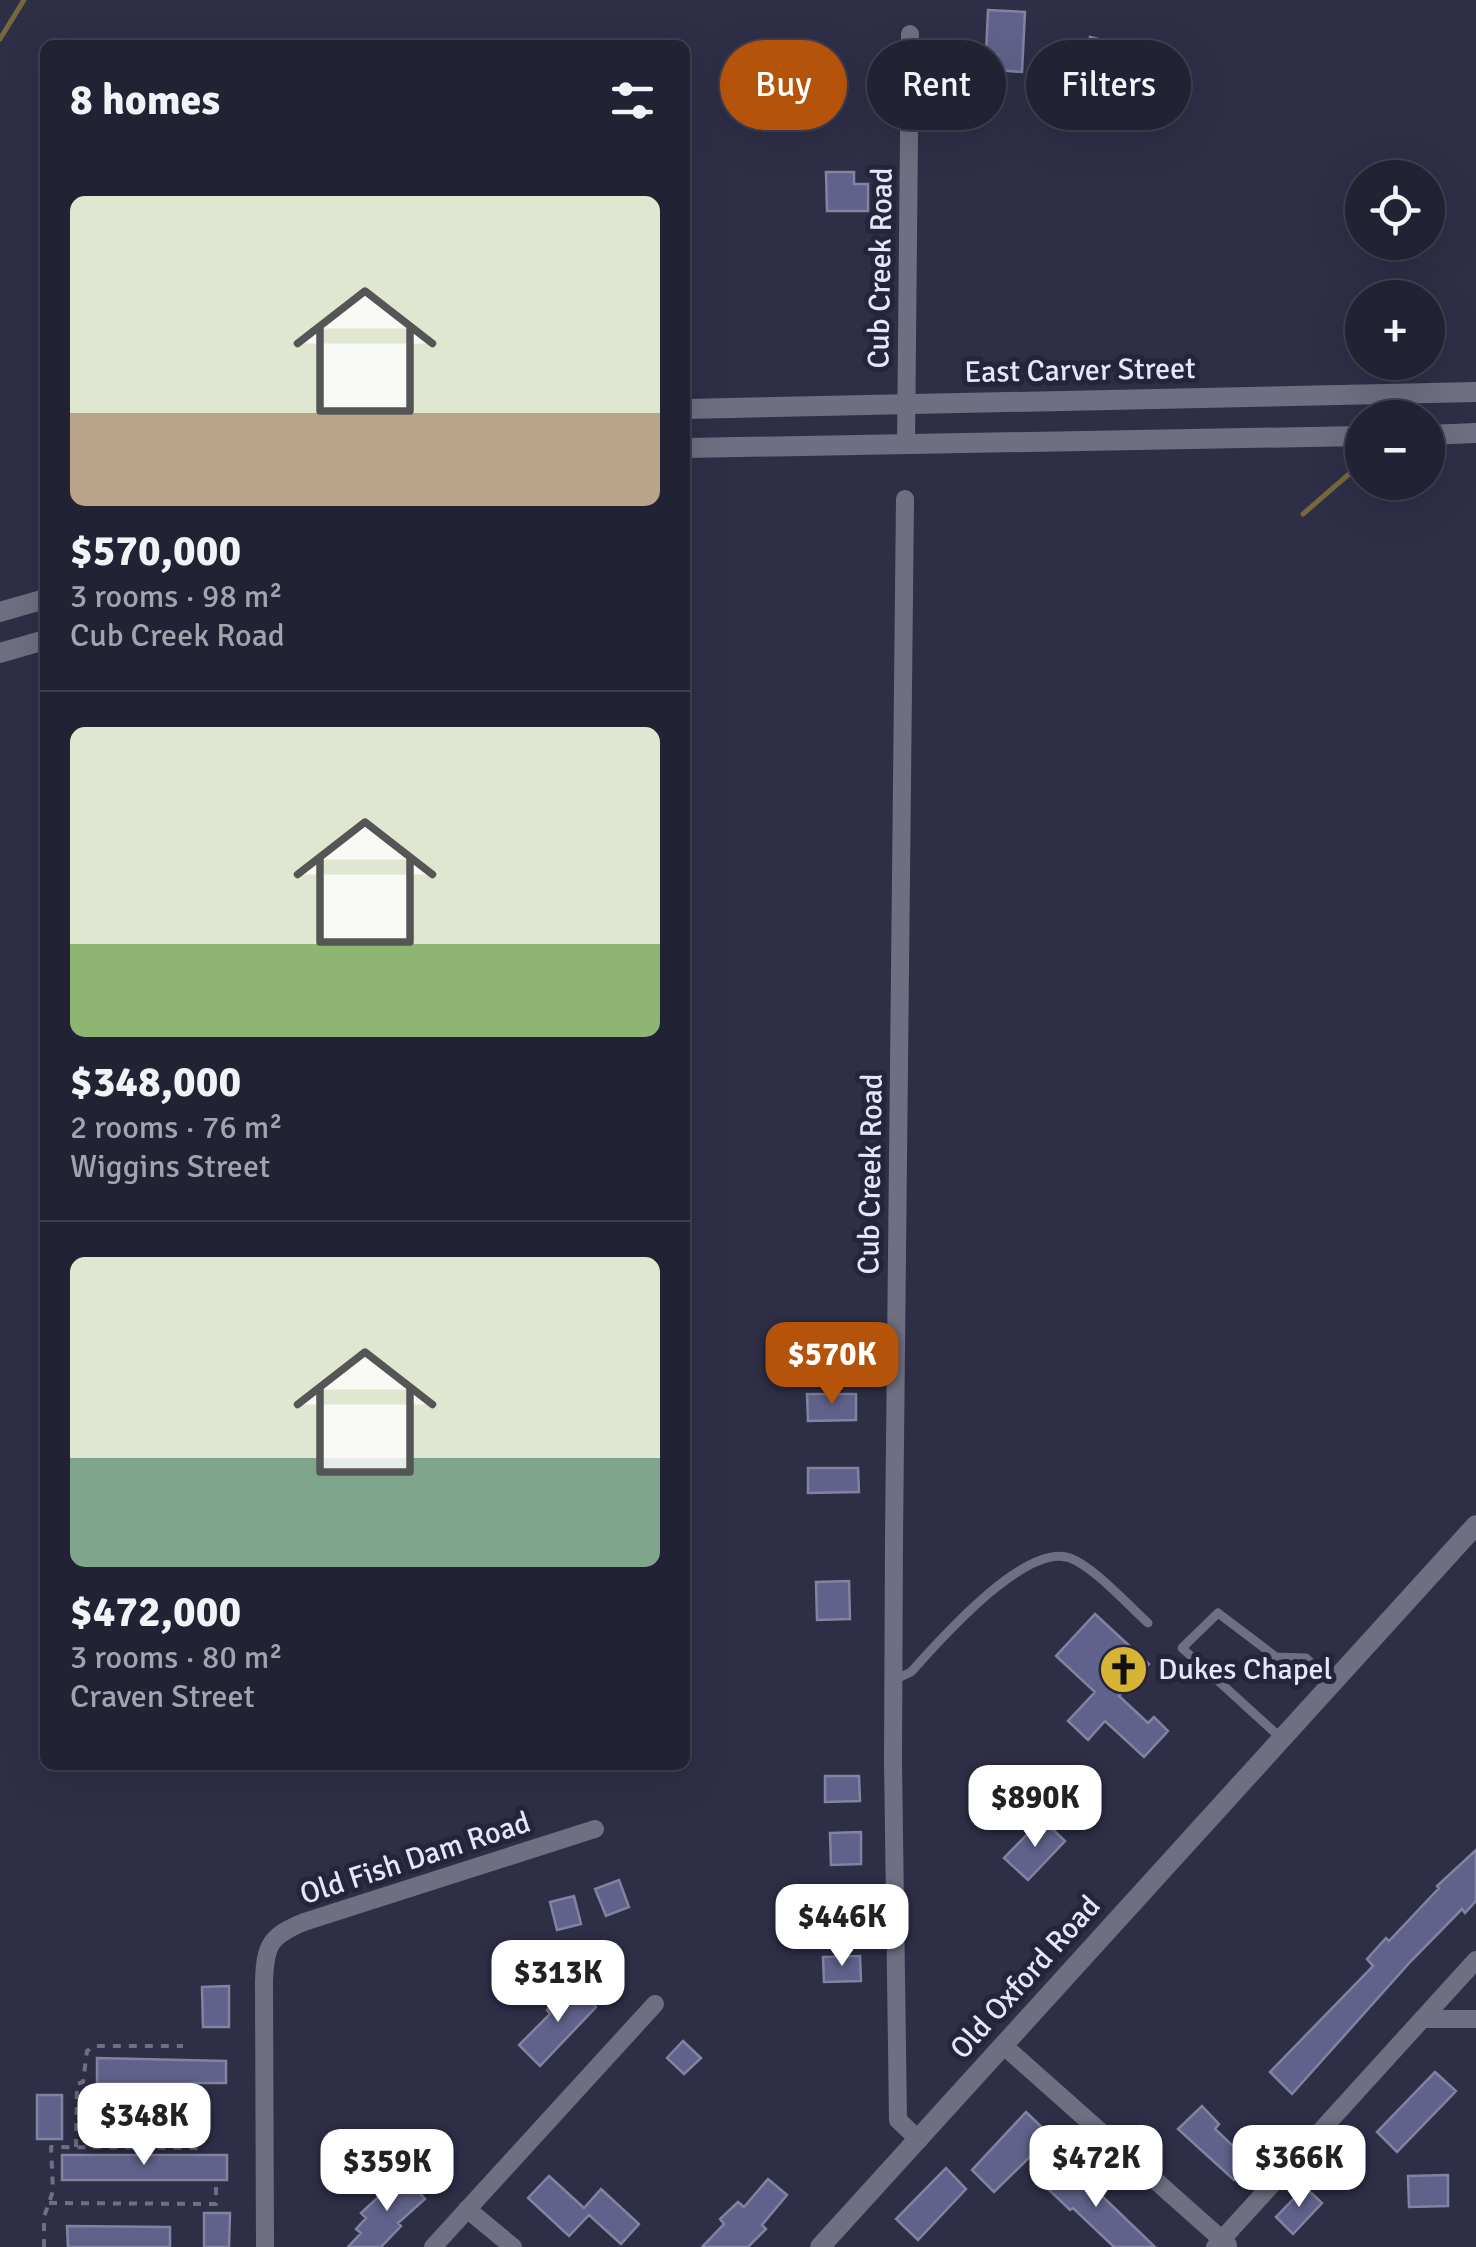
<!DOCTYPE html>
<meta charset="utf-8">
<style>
:root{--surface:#222235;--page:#2a2a3d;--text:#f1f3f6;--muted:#a2a4ad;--line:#3f3f50;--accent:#b45309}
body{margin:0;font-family:Signika,sans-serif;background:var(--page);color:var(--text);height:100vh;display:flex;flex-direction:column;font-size:38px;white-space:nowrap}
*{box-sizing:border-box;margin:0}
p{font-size:32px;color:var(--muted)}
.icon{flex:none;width:55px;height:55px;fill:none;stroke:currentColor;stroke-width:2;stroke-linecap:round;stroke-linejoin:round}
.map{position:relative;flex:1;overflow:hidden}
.side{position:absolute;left:40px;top:40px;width:650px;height:1730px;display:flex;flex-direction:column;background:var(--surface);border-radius:15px;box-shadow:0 10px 40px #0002,0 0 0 2px var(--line)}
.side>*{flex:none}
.guide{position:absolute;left:720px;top:40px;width:605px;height:90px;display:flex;gap:20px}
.fabs{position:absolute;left:1345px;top:160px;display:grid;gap:20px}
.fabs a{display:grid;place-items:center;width:100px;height:100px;border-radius:50%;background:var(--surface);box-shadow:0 10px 40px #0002,0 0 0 2px var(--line);font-size:50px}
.price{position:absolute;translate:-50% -85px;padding:0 22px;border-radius:20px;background:#fff;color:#222;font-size:32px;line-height:65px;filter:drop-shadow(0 2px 5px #0008)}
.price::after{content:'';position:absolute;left:50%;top:60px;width:30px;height:22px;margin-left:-15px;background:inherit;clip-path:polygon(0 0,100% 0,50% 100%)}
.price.selected{background:var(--accent);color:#fff}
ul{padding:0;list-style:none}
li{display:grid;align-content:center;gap:20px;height:530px;padding:0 30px}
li+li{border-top:2px solid var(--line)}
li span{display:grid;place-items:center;height:310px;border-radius:15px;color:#555}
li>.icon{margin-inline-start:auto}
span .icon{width:180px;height:180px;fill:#fffc;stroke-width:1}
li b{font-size:42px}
h2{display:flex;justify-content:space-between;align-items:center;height:120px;padding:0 30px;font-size:42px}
.tag{padding:0 35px;border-radius:45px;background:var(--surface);box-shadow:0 10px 40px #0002,0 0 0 2px var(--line);font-size:35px;line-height:90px}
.tag.selected{background:var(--accent);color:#fff}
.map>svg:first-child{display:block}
</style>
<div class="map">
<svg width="1476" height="2247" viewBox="0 0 1476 2247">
<rect width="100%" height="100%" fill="#2e2e47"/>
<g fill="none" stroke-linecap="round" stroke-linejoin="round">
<!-- stream -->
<path stroke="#76683c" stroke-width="5" d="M0,39L24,0
M1303,514L1356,468"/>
</g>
<!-- building -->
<path fill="#61628b" stroke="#8183a0" stroke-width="2.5" d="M988,10L1025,12L1022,72L996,70L997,55L986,54Z
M1090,37L1114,43L1109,65L1125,69L1121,88L1100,83L1104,66L1085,62Z
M826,172H854V184H868V211H827Z
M807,1394H856V1420L808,1421Z
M808,1468H858L859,1492L808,1493Z
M849,1581L850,1619L817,1620L816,1582Z
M1095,1614L1149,1664L1119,1696L1148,1723L1154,1717L1168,1731L1144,1757L1105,1721L1088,1740L1068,1721L1095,1692L1056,1656Z
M825,1776H859L860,1801L825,1802Z
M1042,1819L1065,1841L1028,1880L1004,1858Z
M861,1832V1864L831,1865L830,1833Z
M1476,1850V1901L1465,1913L1462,1909L1411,1961L1292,2094L1270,2072L1373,1966L1367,1959L1386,1938L1389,1941L1439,1888L1437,1886Z
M619,1880L629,1907L606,1916L595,1889Z
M823,1894H854V1918L824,1919Z
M574,1896L581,1924L557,1930L550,1902Z
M860,1956L861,1981L824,1982L823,1957Z
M572,1984L596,2007L540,2066L519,2045L550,2014L547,2010Z
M229,1986V2027H203L202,1987Z
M683,2041L701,2058L684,2074L667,2058Z
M97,2058L226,2061V2083H97Z
M1435,2072L1456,2091L1397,2152L1377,2132Z
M37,2095H62V2139H37Z
M1202,2106L1219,2124L1215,2129L1237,2150L1244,2142L1258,2155L1234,2180L1178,2129Z
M1026,2112L1051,2136L994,2192L972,2170Z
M62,2155H227V2180H62Z
M1068,2165L1101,2195L1155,2247H1114L1073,2208L1070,2210L1047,2188Z
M946,2168L966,2189L918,2240L896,2219Z
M403,2174L425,2199L398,2223L401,2226L381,2247H348L361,2233L356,2229L366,2218L361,2213Z
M1448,2175V2206L1409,2207L1408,2176Z
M549,2176L584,2208L601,2189L639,2224L621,2244L589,2215L569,2236L528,2198Z
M768,2179L787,2195L762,2225L766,2229L748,2247H702L724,2224L720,2219L738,2202L744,2207Z
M1305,2187L1322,2203L1293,2234L1276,2217Z
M204,2213H230L229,2247H204Z
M67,2226L170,2227V2247H68Z"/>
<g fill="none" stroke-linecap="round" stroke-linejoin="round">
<!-- path -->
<path stroke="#6e6e84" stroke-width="4" stroke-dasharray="8 8" stroke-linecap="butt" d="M77,2118H105
M76,2147L77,2084L83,2082L87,2051L94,2046H183
M49,2203L216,2204V2185
M44,2247V2217L53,2191L51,2147L198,2148"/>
<!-- service -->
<path stroke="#6e6f82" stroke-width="9" d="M896,1679L911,1672C939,1641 1025,1542 1070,1558C1094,1567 1128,1605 1148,1623
M1281,1738L1182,1648L1218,1613L1276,1657L1306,1658L1333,1682"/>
<!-- minor -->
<path stroke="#6e6f82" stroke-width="18" d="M906,443L910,34
M905,499L894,1538L893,1761L898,2120L919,2140
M1422,2019H1476
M1004,2046L1228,2245
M467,2209L513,2247
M265,2247L264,1982C265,1945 270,1936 304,1922L595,1829
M433,2247L655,2004
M1215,2247L1476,1960"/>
<!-- tertiary -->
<path stroke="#6e6f82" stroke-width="20" d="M685,409L1476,392
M1428,435L1476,433
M685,448L1362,436
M0,612L45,599
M0,653L45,640
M820,2247L1476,1525"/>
</g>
<!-- icons -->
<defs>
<symbol id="church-disc" viewBox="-11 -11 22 22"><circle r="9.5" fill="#d8b434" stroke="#24243d"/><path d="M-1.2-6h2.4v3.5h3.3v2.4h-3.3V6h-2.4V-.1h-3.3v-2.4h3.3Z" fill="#111"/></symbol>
</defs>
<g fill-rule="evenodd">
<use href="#church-disc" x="1096" y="1642" width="55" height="55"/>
</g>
<g text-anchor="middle" stroke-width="10" stroke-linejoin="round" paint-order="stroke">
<!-- street labels -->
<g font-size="30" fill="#e5e6f7" stroke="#24243d">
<text transform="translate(880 268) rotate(-89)" y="10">Cub Creek Road</text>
<text transform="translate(1080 370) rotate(-1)" y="10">East Carver Street</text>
<text transform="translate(870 1174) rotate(-89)" y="10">Cub Creek Road</text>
<text transform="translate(415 1858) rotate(-18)" y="10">Old Fish Dam Road</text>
<text transform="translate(1025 1977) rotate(-48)" y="10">Old Oxford Road</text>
</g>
<!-- poi labels -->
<g font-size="30" fill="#e5e6f7" stroke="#24243d" text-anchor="start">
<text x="1158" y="1679">Dukes Chapel</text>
</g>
</g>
</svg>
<div class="fabs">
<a><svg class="icon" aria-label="locate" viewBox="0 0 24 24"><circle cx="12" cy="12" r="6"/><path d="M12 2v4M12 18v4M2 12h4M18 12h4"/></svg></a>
<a>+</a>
<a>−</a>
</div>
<b class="price selected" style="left:832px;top:1407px">$570K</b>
<b class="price" style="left:1035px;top:1850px">$890K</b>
<b class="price" style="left:842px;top:1969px">$446K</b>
<b class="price" style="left:558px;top:2025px">$313K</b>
<b class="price" style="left:144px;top:2168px">$348K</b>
<b class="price" style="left:1096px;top:2210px">$472K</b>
<b class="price" style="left:1299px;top:2210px">$366K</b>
<b class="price" style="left:387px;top:2214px">$359K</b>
<div class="guide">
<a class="tag selected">Buy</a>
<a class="tag">Rent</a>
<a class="tag">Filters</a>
</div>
<section class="side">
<h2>8 homes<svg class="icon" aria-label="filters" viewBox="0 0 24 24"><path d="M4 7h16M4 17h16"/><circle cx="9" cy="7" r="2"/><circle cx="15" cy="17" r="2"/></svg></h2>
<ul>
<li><span style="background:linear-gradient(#dfe7d0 70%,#b9a48a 0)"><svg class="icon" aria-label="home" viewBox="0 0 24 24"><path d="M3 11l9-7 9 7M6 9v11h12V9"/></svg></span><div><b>$570,000</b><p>3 rooms · 98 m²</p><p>Cub Creek Road</p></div></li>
<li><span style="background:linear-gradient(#dfe7d0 70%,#8fb573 0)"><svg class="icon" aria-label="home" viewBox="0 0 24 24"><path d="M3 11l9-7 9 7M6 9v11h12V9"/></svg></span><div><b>$348,000</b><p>2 rooms · 76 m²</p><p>Wiggins Street</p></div></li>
<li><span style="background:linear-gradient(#dfe7d0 65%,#7fa58c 0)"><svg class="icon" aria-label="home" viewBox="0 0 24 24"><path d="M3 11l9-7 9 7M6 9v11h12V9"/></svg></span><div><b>$472,000</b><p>3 rooms · 80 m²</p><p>Craven Street</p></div></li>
</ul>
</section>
</div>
